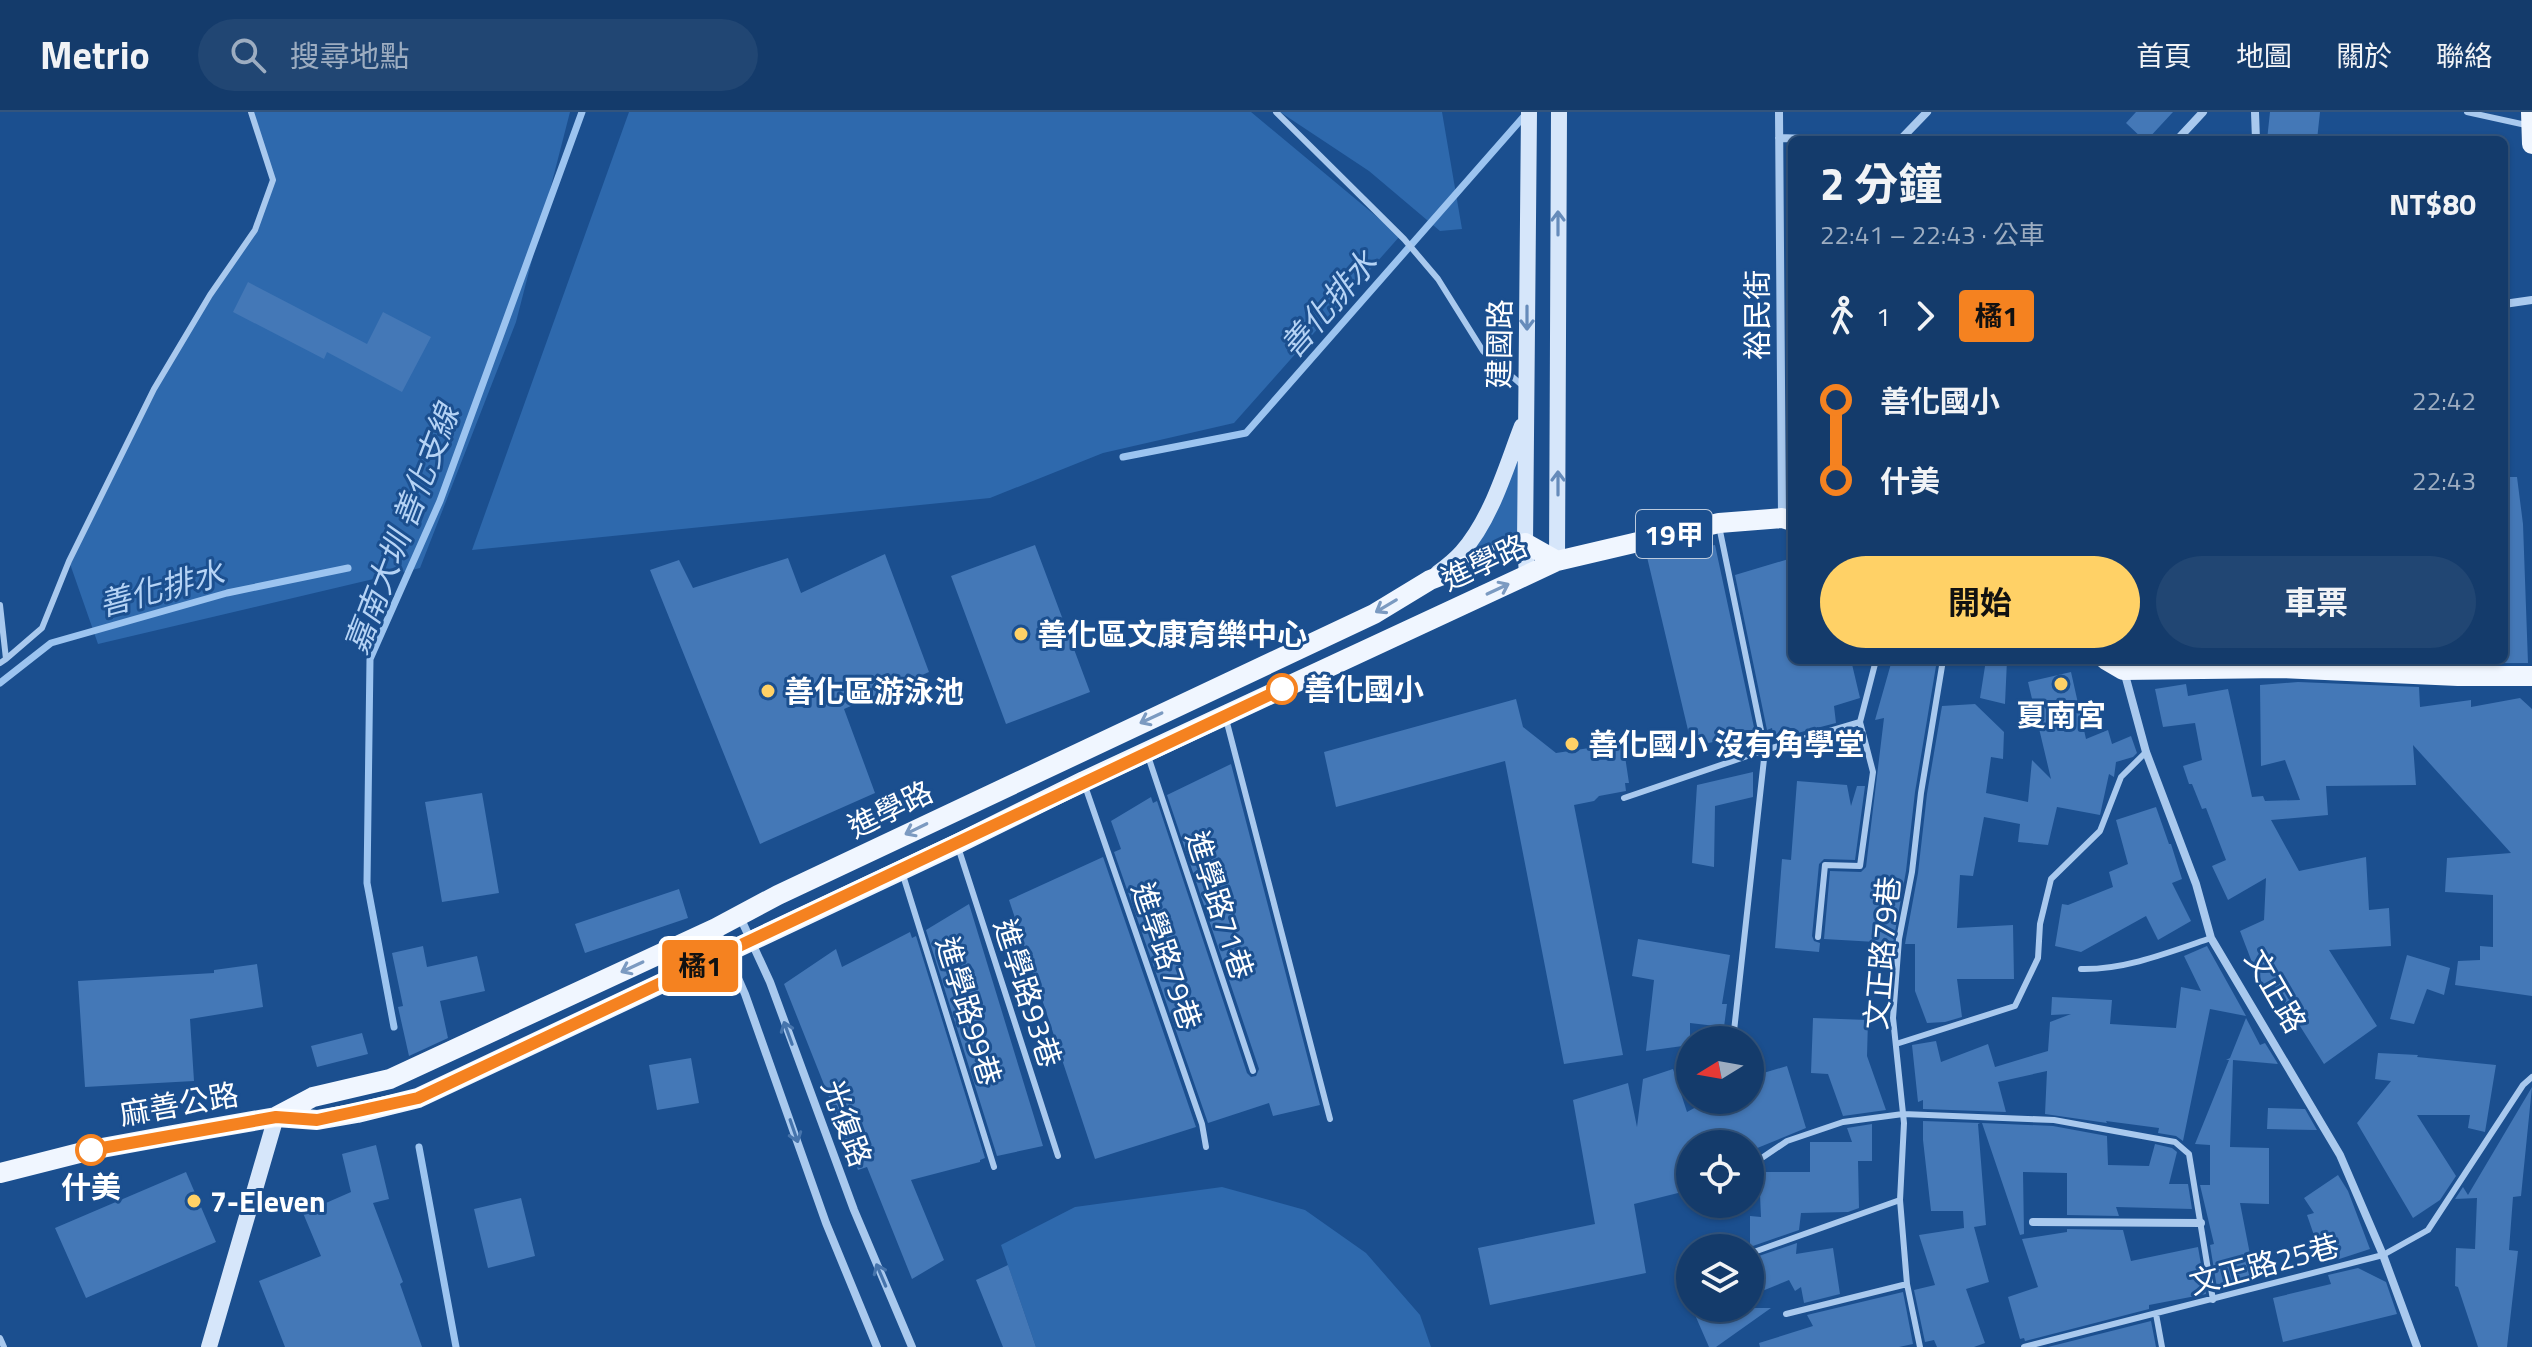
<!DOCTYPE html>
<html lang="zh-TW">
<meta charset="utf-8">
<style>
body{margin:0;font-family:"Titillium Web","Noto Sans TC",sans-serif;background:#214673;color:#f1f3f6;height:100vh;display:flex;flex-direction:column;font-size:30px;white-space:nowrap}
*{box-sizing:border-box;margin:0}
p{font-size:26px;color:#9dadc1}
.icon{flex:none;width:44px;height:44px;fill:none;stroke:currentColor;stroke-width:2;stroke-linecap:round;stroke-linejoin:round}
.map{position:relative;flex:1;overflow:hidden}
.panel{position:absolute;left:1788px;top:24px;width:720px;height:528px;display:flex;flex-direction:column;background:#143b6b;border-radius:12px;box-shadow:0 2px 6px #0004,0 0 0 2px #33557e}
.panel>*{flex:none}
.badge{padding:0 16px;border-radius:6px;font-size:28px;line-height:52px}
.needle{width:52px;rotate:259deg}
.fabs{position:absolute;left:1676px;top:914px;display:grid;gap:16px}
.fabs a{display:grid;place-items:center;width:88px;height:88px;border-radius:50%;background:#143b6b;box-shadow:0 2px 6px #0004,0 0 0 2px #33557e;font-size:40px}
.map>.badge{position:absolute;translate:-50% -50%;box-shadow:0 0 0 4px #fff}
.legs{display:flex;align-items:center;gap:12px;height:88px;padding:0 32px;font-size:26px}
.legs p{margin-inline-start:auto}
.head{display:flex;align-items:center;justify-content:space-between;height:136px;padding:0 32px}
h1{font-size:44px;font-weight:700;line-height:60px}
.cta{display:flex;gap:16px;margin-top:auto;padding:16px 32px}
.cta a{flex:1;height:92px;border-radius:48px;background:#ffd166;color:#111;font-size:32px;font-weight:700;line-height:92px;text-align:center}
.cta a+a{background:#214673;color:#f1f3f6}
ul{padding:0 32px;list-style:none}
li{display:flex;align-items:center;gap:28px;height:80px;font-size:30px}
li i{display:grid;place-items:center;width:12px;height:100%;margin:0 10px;background:currentColor}
li i::after{content:'';width:20px;height:20px;margin:-10px;border:6px solid;border-radius:50%;background:#143b6b}
li p{margin-inline-start:auto}
li:first-child i{background:linear-gradient(#0000 50%,currentColor 0)}
li:last-child i{background:linear-gradient(currentColor 50%,#0000 0)}
header{display:flex;align-items:center;gap:48px;box-sizing:border-box;height:112px;padding:0 40px;background:#143b6b;border-bottom:2px solid #33557e}
header strong{font-size:38px}
nav{display:flex;gap:44px;margin-inline-start:auto;font-size:28px}
.search{width:560px;height:72px;background:#214673;display:flex;align-items:center;gap:20px;box-sizing:border-box;padding:0 28px;border-radius:44px;color:#9dadc1;font-size:30px}
.map>svg:first-child{display:block}
.green{fill:#2e69ad}
.lines{fill:none;stroke-linecap:round;stroke-linejoin:round}
.stream{stroke:#9cc4f0;stroke-width:7}
.building{fill:#4478b7}
.lane{stroke:#a9c9ee;stroke-width:6}
.street{stroke:#a9c9ee;stroke-width:8}
.secondary{stroke:#d6e6fa;stroke-width:16}
.primary{stroke:#f0f6ff;stroke-width:20}
.oneway{stroke:#668bba}
.oneway2{stroke:#7b9ac1}
.oneway3{stroke:#4674ac}
.line-1-casing{stroke:#fff;stroke-width:18}
.line-1{stroke:#f58220;stroke-width:12}
.poi-dot{fill:#ffd166;stroke:#1b4f8f;stroke-width:3}
.stop-1-dot{fill:#fff;stroke:#f58220;stroke-width:4}
.labels{text-anchor:middle;dominant-baseline:central;stroke-width:6;stroke-linejoin:round;paint-order:stroke}
.shield{fill:#1b4f8f;stroke:#bbcadd;stroke-width:2}
.shield-label{font-size:28px;font-weight:bold;fill:#fff}
.street-label{font-size:30px;fill:#fff;stroke:#1b4f8f}
.poi-label{font-size:30px;font-weight:bold;fill:#fff;stroke:#1b4f8f;text-anchor:start}
.stop-label{font-size:30px;font-weight:bold;fill:#fff;stroke:#1b4f8f;text-anchor:start}
.water-label{font-size:32px;font-style:italic;fill:#b5d3f5;stroke:#1b4f8f}
</style>
<header>
<strong>Metrio</strong>
<div class="search"><svg class="icon" aria-label="search" viewBox="0 0 24 24"><circle cx="10" cy="10" r="6"/><path d="M15 15l6 6"/></svg>搜尋地點</div>
<nav><a>首頁</a><a>地圖</a><a>關於</a><a>聯絡</a></nav>
</header>
<div class="map">
<svg width="2532" height="1235" viewBox="0 0 2532 1235">
<rect width="100%" height="100%" fill="#1b4f8f"/>
<path class="green" d="M 251,0 L 570,0 L 516,210 L 420,456 L 98,532 L 69,449 L 154,277 L 210,183 L 255,118 L 273,68 Z
M 629,0 L 1251,0 L 1400,124 L 1234,311 L 1103,341 L 990,386 L 472,438 Z
M 1280,0 L 1442,0 L 1462,117 L 1440,119 L 1369,59 Z
M 1526,305 L 1525,431 L 1430,468 L 1461,442 Z
M 1222,1075 L 1305,1098 L 1366,1141 L 1420,1203 L 1431,1235 L 1036,1235 L 1001,1133 L 1075,1095 Z"/>
<g class="lines">
<path class="stream" d="M 1123,345 L 1246,321 L 1526,2
M 0,571 L 51,531 L 227,481 L 348,456
M 394,915 L 367,771 L 370,547 L 440,389 L 582,0
M 419,1035 L 456,1235"/>
</g>
<path class="building" d="M 2136,0 L 2173,0 L 2147,28 L 2144,28 L 2126,11 Z
M 2270,0 L 2320,0 L 2317,28 L 2267,28 Z
M 248,170 L 367,232 L 383,200 L 431,225 L 402,280 L 327,240 L 324,247 L 233,200 Z
M 2504,365 L 2517,365 L 2523,412 L 2528,551 L 2504,551 Z
M 1035,433 L 1090,580 L 1006,612 L 951,464 Z
M 1715,433 L 1755,620 L 1692,635 L 1647,445 Z
M 885,442 L 929,560 L 844,597 L 875,681 L 760,732 L 650,458 L 679,448 L 693,476 L 788,446 L 801,481 Z
M 1792,446 L 1792,548 L 1851,548 L 1860,586 L 1834,594 L 1836,611 L 1774,627 L 1772,616 L 1767,618 L 1735,463 Z
M 1892,548 L 1911,548 L 1936,554 L 1915,680 L 1906,759 L 1893,831 L 1824,827 L 1830,759 L 1861,760 L 1866,755 L 1884,606 L 1875,608 Z
M 1986,548 L 2007,548 L 2005,592 L 1980,586 Z
M 2071,560 L 2086,627 L 2108,618 L 2112,632 L 2131,624 L 2137,641 L 2133,645 L 2116,650 L 2114,665 L 2109,662 L 2100,703 L 2057,695 L 2048,733 L 2018,730 L 2020,712 L 1984,705 L 1973,764 L 1960,763 L 1957,816 L 2013,813 L 2014,867 L 1957,867 L 1962,905 L 1945,910 L 1927,911 L 1915,879 L 1915,832 L 1905,832 L 1918,761 L 1927,682 L 1942,594 L 1975,592 L 2004,620 L 2003,647 L 1991,645 L 1986,681 L 2028,690 L 2032,648 L 2051,667 L 2028,570 Z
M 2298,570 L 2419,575 L 2420,595 L 2471,588 L 2471,595 L 2520,586 L 2532,597 L 2532,884 L 2455,873 L 2458,849 L 2480,848 L 2480,834 L 2493,835 L 2493,783 L 2445,780 L 2447,746 L 2511,741 L 2413,633 L 2416,673 L 2326,674 L 2328,703 L 2271,708 L 2299,759 L 2366,745 L 2369,798 L 2389,796 L 2391,834 L 2329,838 L 2377,914 L 2324,952 L 2274,873 L 2263,879 L 2240,819 L 2264,808 L 2266,766 L 2228,788 L 2212,754 L 2226,748 L 2206,696 L 2202,697 L 2192,672 L 2189,672 L 2183,654 L 2202,648 L 2195,611 L 2163,615 L 2155,577 L 2186,572 L 2188,584 L 2228,577 L 2252,685 L 2263,684 L 2265,689 L 2300,688 L 2285,648 L 2261,654 L 2260,573 Z
M 1516,587 L 1523,615 L 1556,641 L 1623,631 L 1629,671 L 1625,671 L 1626,679 L 1599,684 L 1594,689 L 1574,693 L 1623,943 L 1564,952 L 1505,649 L 1336,695 L 1324,640 Z
M 1231,652 L 1320,993 L 1273,1004 L 1269,991 L 1208,1011 L 1114,740 L 1121,737 L 1111,709 L 1151,685 L 1153,691 L 1157,689 L 1247,961 L 1251,965 L 1256,964 L 1259,957 L 1167,683 Z
M 1753,660 L 1753,685 L 1715,694 L 1714,755 L 1692,751 L 1697,673 Z
M 1797,669 L 1847,673 L 1851,694 L 1857,674 L 1865,674 L 1855,748 L 1824,747 L 1819,752 L 1812,824 L 1814,829 L 1820,831 L 1819,840 L 1775,836 L 1782,747 L 1791,748 Z
M 482,681 L 499,781 L 442,790 L 425,690 Z
M 2156,695 L 2169,732 L 2171,732 L 2182,767 L 2172,771 L 2191,809 L 2158,828 L 2146,804 L 2081,840 L 2055,834 L 2062,792 L 2068,793 L 2113,775 L 2109,760 L 2128,752 L 2116,708 Z
M 1103,745 L 1196,1015 L 1095,1047 L 1009,788 Z
M 679,777 L 688,806 L 585,841 L 575,812 Z
M 969,792 L 1043,1034 L 997,1044 L 926,818 Z
M 910,820 L 912,826 L 916,824 L 985,1046 L 980,1048 L 980,1050 L 911,1068 L 944,1148 L 912,1167 L 867,1055 L 858,1058 L 784,872 L 836,837 L 842,855 Z
M 1638,827 L 1730,843 L 1722,892 L 1727,892 L 1724,915 L 1690,911 L 1690,933 L 1646,939 L 1654,868 L 1632,864 Z
M 423,834 L 427,855 L 477,844 L 485,879 L 440,889 L 448,926 L 409,944 L 398,895 L 403,894 L 392,841 Z
M 2207,834 L 2246,904 L 2210,897 L 2183,1029 L 2176,1024 L 2158,1021 L 2159,1016 L 2106,1009 L 2107,1011 L 2045,1002 L 2047,959 L 1998,970 L 2006,1000 L 1923,997 L 1923,988 L 1918,990 L 1912,933 L 1936,929 L 1941,950 L 1988,932 L 1995,955 L 2048,939 L 2050,910 L 2071,902 L 2051,903 L 2052,885 L 2112,888 L 2110,912 L 2176,916 L 2181,875 L 2201,879 L 2184,844 Z
M 2407,843 L 2450,856 L 2444,883 L 2427,877 L 2414,912 L 2390,907 Z
M 257,852 L 263,895 L 190,907 L 194,969 L 85,975 L 78,869 L 214,861 L 214,858 Z
M 1813,906 L 1868,908 L 1867,944 L 1886,998 L 1843,1004 L 1828,962 L 1811,961 Z
M 2246,906 L 2260,933 L 2265,931 L 2278,952 L 2233,948 L 2230,1035 L 2269,1036 L 2269,1092 L 2240,1091 L 2255,1168 L 2217,1176 L 2210,1133 L 2214,1132 L 2200,1073 L 2210,1073 L 2210,1033 L 2195,1032 L 2229,948 L 2226,948 L 2230,946 Z
M 362,921 L 368,942 L 317,955 L 311,934 Z
M 2378,941 L 2418,943 L 2417,945 L 2496,953 L 2485,1020 L 2468,1016 L 2470,1003 L 2417,1003 L 2456,1064 L 2440,1088 L 2413,1106 L 2357,1011 L 2391,969 L 2375,967 Z
M 691,946 L 699,991 L 657,998 L 649,953 Z
M 1787,954 L 1806,1016 L 1750,1039 L 1750,1032 L 1690,1032 L 1690,1078 L 1634,1092 L 1646,1161 L 1490,1193 L 1478,1136 L 1595,1112 L 1573,988 L 1628,971 L 1637,1015 L 1643,967 L 1673,957 L 1687,1000 L 1709,988 L 1750,988 L 1750,965 Z
M 2532,975 L 2521,1084 L 2513,1085 L 2509,1138 L 2518,1139 L 2507,1235 L 2478,1235 L 2458,1175 L 2455,1174 L 2456,1136 L 2475,1137 L 2477,1086 L 2455,1087 L 2463,1075 L 2468,1083 Z
M 2268,996 L 2305,997 L 2317,1018 L 2267,1017 Z
M 1923,1009 L 1980,1011 L 1978,1012 L 1986,1113 L 1974,1115 L 1989,1170 L 1966,1177 L 1985,1231 L 1974,1235 L 1937,1235 L 1934,1228 L 1925,1230 L 1914,1178 L 1935,1173 L 1919,1123 L 1964,1116 L 1963,1099 L 1931,1099 L 1923,1028 Z
M 1982,1011 L 2053,1014 L 2107,1024 L 2108,1053 L 2149,1054 L 2155,1032 L 2172,1036 L 2177,1040 L 2169,1072 L 2188,1072 L 2192,1097 L 2116,1095 L 2119,1104 L 2067,1103 L 2067,1061 L 2023,1060 L 2024,1122 L 2020,1123 Z
M 1872,1012 L 1872,1049 L 1858,1049 L 1859,1096 L 1848,1100 L 1801,1101 L 1799,1118 L 1750,1135 L 1750,1104 L 1761,1105 L 1759,1060 L 1810,1060 L 1810,1030 L 1852,1030 L 1847,1016 Z
M 376,1033 L 389,1087 L 373,1091 L 403,1170 L 400,1172 L 422,1235 L 285,1235 L 259,1169 L 321,1144 L 303,1101 L 351,1080 L 342,1042 Z
M 186,1060 L 216,1130 L 86,1186 L 55,1116 Z
M 2338,1063 L 2348,1079 L 2370,1137 L 2324,1152 L 2307,1103 L 2314,1101 L 2304,1086 Z
M 521,1086 L 535,1144 L 488,1156 L 474,1097 Z
M 2067,1117 L 2123,1118 L 2131,1149 L 2198,1135 L 2206,1182 L 2149,1193 L 2149,1197 L 2025,1229 L 2024,1226 L 2020,1227 L 2008,1185 L 2038,1175 L 2022,1127 L 2067,1120 Z
M 1797,1131 L 1796,1142 L 1833,1136 L 1840,1182 L 1804,1191 L 1801,1175 L 1795,1179 L 1789,1168 L 1750,1184 L 1750,1147 Z
M 1008,1153 L 1036,1235 L 1003,1235 L 976,1168 Z
M 2358,1156 L 2386,1170 L 2397,1202 L 2283,1230 L 2273,1186 L 2331,1172 L 2328,1163 Z
M 1903,1180 L 1913,1232 L 1899,1235 L 1760,1235 L 1759,1231 L 1813,1214 L 1807,1203 Z
M 1692,1196 L 1771,1196 L 1716,1235 L 1709,1235 Z
M 2151,1209 L 2156,1235 L 2048,1235 Z"/>
<g class="lines">
<path class="lane" d="M 1276,0 L 1404,127 L 1438,167 L 1483,239 L 1524,275
M 2467,0 L 2526,13
M 1719,414 L 1765,638 L 1733,928
M 0,493 L 6,547 L 0,551
M 6,547 L 42,516 L 69,449 L 154,277 L 210,183 L 255,118 L 273,68 L 251,0
M 1226,607 L 1330,1007
M 1148,644 L 1253,959
M 1085,674 L 1202,1012 L 1206,1035
M 1624,686 L 1765,638 L 1860,610 L 1876,548
M 958,735 L 1058,1044
M 902,760 L 994,1055
M 1818,825 L 1825,753 L 1860,754 L 1873,660 L 1860,610
M 2081,857 C 2125,858 2170,840 2211,826
M 1896,932 L 2015,894 L 2038,846 L 2040,812 L 2051,767 L 2100,719 L 2121,665 L 2146,640
M 1750,1054 L 1787,1029 L 1843,1010 L 1903,1002 L 2054,1008 L 2175,1030 L 2189,1042 L 2213,1188
M 1751,1141 L 1900,1088
M 1786,1202 L 1907,1172
M 2156,1202 L 2162,1235
M 0,1226 L 4,1235
M 1920,1235 L 1907,1172 L 1900,1088 L 1904,1011 L 1893,906 L 1899,827 L 1912,760 L 1921,681 L 1943,548
M 2024,1235 L 2383,1143 L 2428,1118 L 2523,973 L 2532,965"/>
<path class="street" d="M 1779,0 L 1782,405
M 2255,0 L 2256,28
M 1779,26 L 1840,28
M 1900,28 L 1927,0
M 2177,28 L 2203,0
M 2504,192 L 2532,188
M 2124,559 L 2146,640 L 2196,772 L 2211,826 L 2340,1043 L 2383,1143 L 2417,1235
M 740,805 L 770,870 L 854,1098 L 912,1235
M 716,816 L 745,882 L 826,1111 L 877,1235
M 2033,1110 L 2201,1111"/>
<path class="secondary" d="M 1557,449 L 1559,0
M 1438,461 C 1446,455 1455,448 1462,440 C 1492,406 1506,355 1522,314
M 1527,464 L 1525,431 L 1529,0
M 209,1235 L 276,1005"/>
<path class="primary" d="M 2531,0 L 2532,32
M 2106,548 L 2123,558 L 2282,556 L 2458,564 L 2532,564
M 277,1004 L 313,985 L 390,967 L 716,816 L 778,783 L 1374,502 L 1430,468 L 1525,431 L 1557,449
M 0,1061 L 91,1038 L 173,1023 L 276,1005 L 317,1008 L 357,1001 L 418,986 L 957,732 L 1084,669 L 1557,449 L 1719,411 L 1782,406 L 1792,409"/>
</g>
<defs><path id="oneway-shaft" d="M-6 0H5M1.5-3L5.5 0L1.5 3" fill="none" stroke-width="1.6" stroke-linecap="round" stroke-linejoin="round" transform="scale(2)"/></defs>
<g class="oneway">
<use href="#oneway-shaft" transform="translate(1558 111) rotate(-90)"/>
<use href="#oneway-shaft" transform="translate(1527 206) rotate(90)"/>
<use href="#oneway-shaft" transform="translate(1558 371) rotate(-90)"/>
</g>
<g class="oneway2">
<use href="#oneway-shaft" transform="translate(1498 477) rotate(-25)"/>
<use href="#oneway-shaft" transform="translate(1386 494) rotate(149)"/>
<use href="#oneway-shaft" transform="translate(1151 606) rotate(155)"/>
<use href="#oneway-shaft" transform="translate(916 717) rotate(154)"/>
<use href="#oneway-shaft" transform="translate(632 855) rotate(155)"/>
</g>
<g class="oneway3">
<use href="#oneway-shaft" transform="translate(788 921) rotate(-110)"/>
<use href="#oneway-shaft" transform="translate(794 1019) rotate(71)"/>
<use href="#oneway-shaft" transform="translate(881 1163) rotate(-113)"/>
</g>
<g class="lines">
<g class="line-1-casing">
<path id="line-1" d="M 91,1038 L 276,1005 L 317,1008 L 418,986 L 1282,577"/>
</g>
<use href="#line-1" class="line-1"/>
</g>
<g class="poi-dot">
<circle cx="1021" cy="522" r="8"/>
<circle cx="2061" cy="572" r="8"/>
<circle cx="768" cy="579" r="8"/>
<circle cx="1572" cy="632" r="8"/>
<circle cx="194" cy="1089" r="8"/>
</g>
<g class="stop-1-dot">
<circle cx="1282" cy="577" r="14"/>
<circle cx="91" cy="1038" r="14"/>
</g>
<g class="labels">
<rect class="shield" x="1636" y="398" width="76" height="48" rx="6"/>
<g class="shield-label">
<text x="1674" y="422">19甲</text>
</g>
<g class="street-label">
<text transform="translate(1757 203) rotate(-90)">裕民街</text>
<text transform="translate(1499 232) rotate(-89)">建國路</text>
<text transform="translate(1484 450) rotate(-25)">進學路</text>
<text transform="translate(890 697) rotate(-26)">進學路</text>
<text transform="translate(1220 793) rotate(72)">進學路71巷</text>
<text transform="translate(1882 841) rotate(-85)">文正路79巷</text>
<text transform="translate(1167 844) rotate(71)">進學路79巷</text>
<text transform="translate(2276 879) rotate(60)">文正路</text>
<text transform="translate(1028 881) rotate(72)">進學路93巷</text>
<text transform="translate(969 899) rotate(73)">進學路99巷</text>
<text transform="translate(179 992) rotate(-10)">麻善公路</text>
<text transform="translate(847 1011) rotate(70)">光復路</text>
<text transform="translate(2264 1152) rotate(-15)">文正路25巷</text>
</g>
<g class="poi-label">
<text x="1037" y="522">善化區文康育樂中心</text>
<text x="784" y="579">善化區游泳池</text>
<text x="2061" y="603" text-anchor="middle">夏南宮</text>
<text x="1588" y="632">善化國小 沒有角學堂</text>
<text x="210" y="1089">7-Eleven</text>
</g>
<g class="stop-label">
<text x="1304" y="577">善化國小</text>
<text x="91" y="1075" text-anchor="middle">什美</text>
</g>
<g class="water-label">
<text transform="translate(1328 192) rotate(-49)">善化排水</text>
<text transform="translate(401 417) rotate(-69)">嘉南大圳 善化支線</text>
<text transform="translate(161 476) rotate(-15)">善化排水</text>
</g>
</g>
</svg>
<div class="fabs">
<a><svg class="needle" viewBox="-14 -14 28 28"><path d="M0-13l5 13h-10z" fill="#e53935"/><path d="M0 13l5-13h-10z" fill="#9dadc1"/></svg></a>
<a><svg class="icon" aria-label="locate" viewBox="0 0 24 24"><circle cx="12" cy="12" r="6"/><path d="M12 2v4M12 18v4M2 12h4M18 12h4"/></svg></a>
<a><svg class="icon" aria-label="layers" viewBox="0 0 24 24"><path d="M12 4l9 5-9 5-9-5zM3 14l9 5 9-5"/></svg></a>
</div>
<b class="badge" style="left:700px;top:854px;background:#f58220;color:#111">橘1</b>
<section class="panel">
<div class="head"><div><h1>2 分鐘</h1><p>22:41 – 22:43 · 公車</p></div><b>NT$80</b></div>
<div class="legs"><svg class="icon" aria-label="walk" viewBox="0 0 24 24"><circle cx="13" cy="4" r="2"/><path d="M13 8l-2 6 4 7M11 14l-3 7M7 12l3-4h3l4 4"/></svg>1<svg class="icon" aria-label="forward" viewBox="0 0 24 24"><path d="M9 5l7 7-7 7"/></svg><b class="badge" style="background:#f58220;color:#111">橘1</b></div>
<ul>
<li><i style="color:#f58220"></i><b>善化國小</b><p>22:42</p></li>
<li><i style="color:#f58220"></i><b>什美</b><p>22:43</p></li>
</ul>
<div class="cta"><a>開始</a><a>車票</a></div>
</section>
</div>
